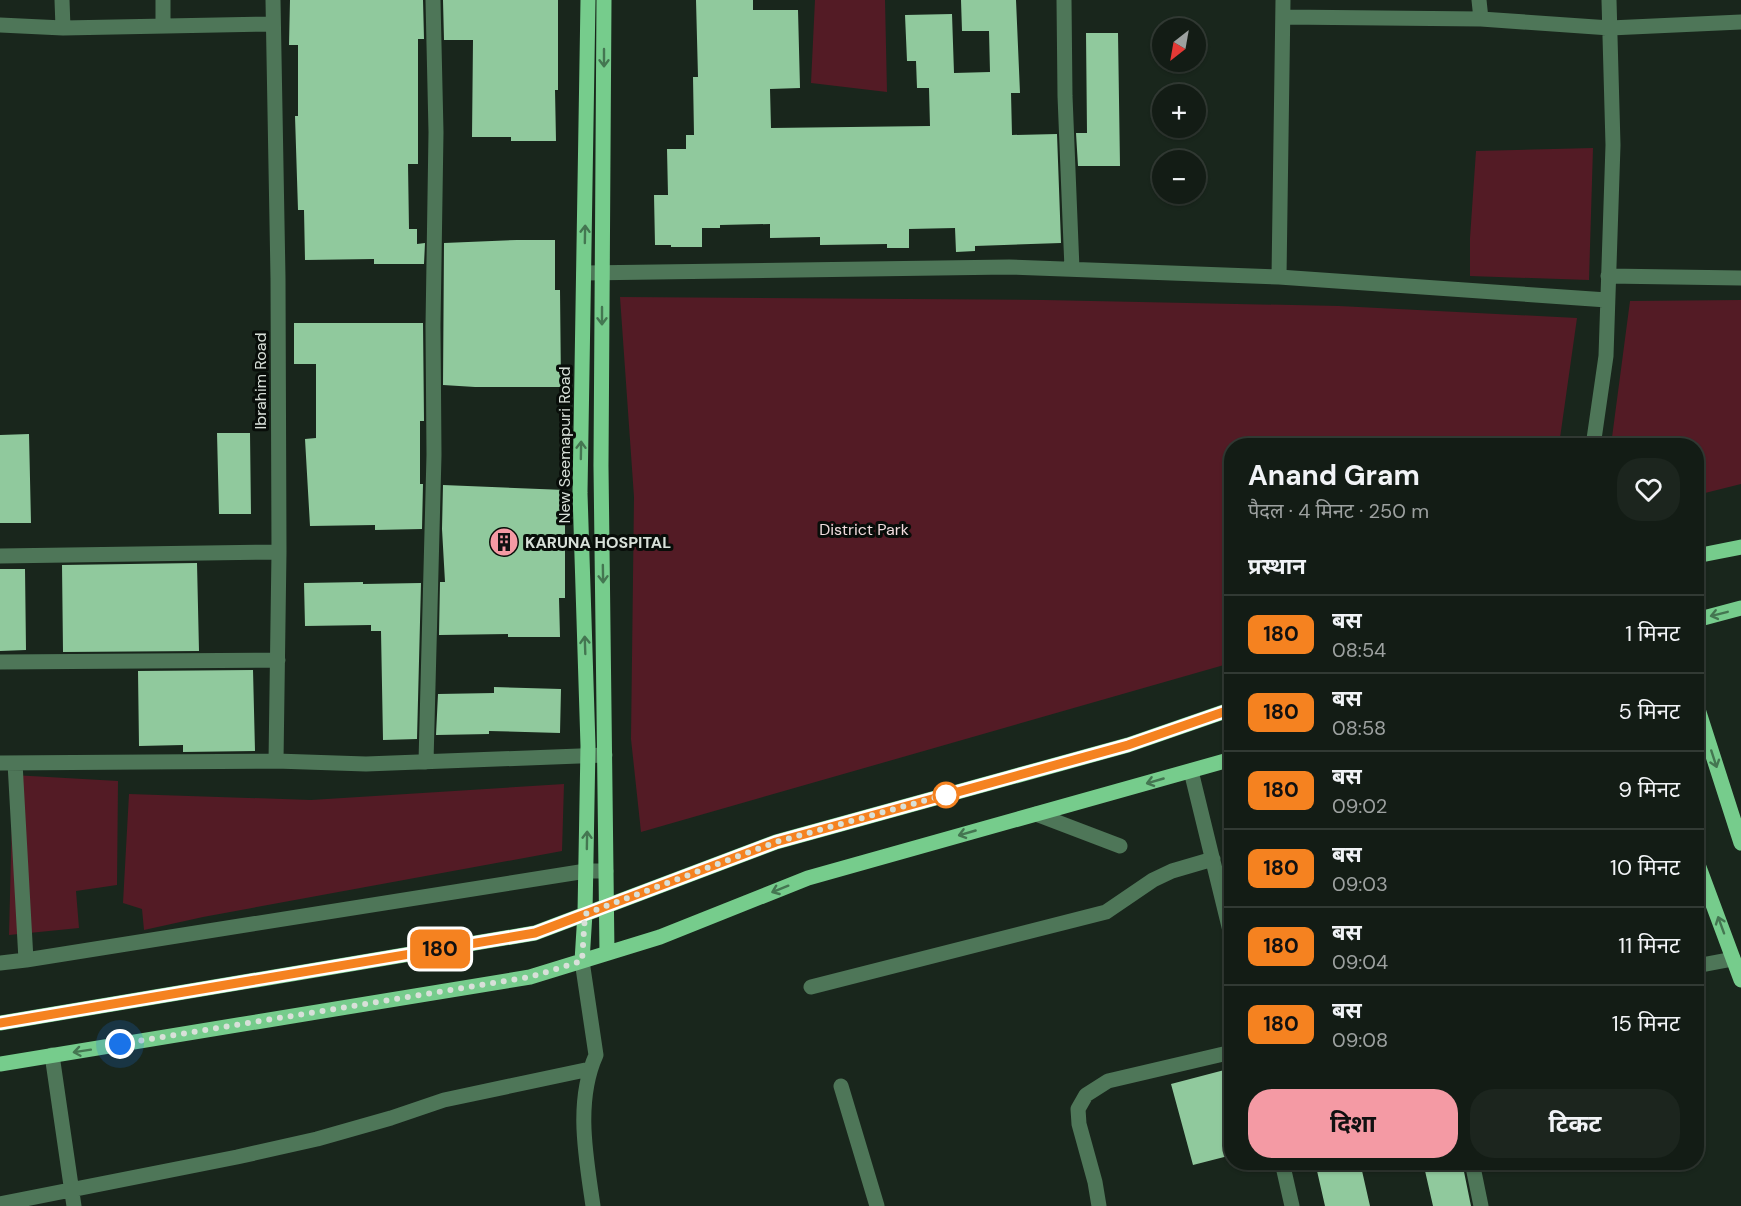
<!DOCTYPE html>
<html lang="hi">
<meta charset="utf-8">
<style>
body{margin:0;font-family:"DM Sans","Noto Sans Devanagari",sans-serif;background:#1c251e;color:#f1f3f6;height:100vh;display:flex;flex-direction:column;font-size:22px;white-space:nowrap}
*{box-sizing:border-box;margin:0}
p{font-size:20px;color:#9da1a0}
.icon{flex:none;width:33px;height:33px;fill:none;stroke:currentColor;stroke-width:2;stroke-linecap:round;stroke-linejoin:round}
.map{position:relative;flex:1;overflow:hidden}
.side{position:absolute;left:1224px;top:438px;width:480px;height:732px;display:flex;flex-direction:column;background:#131c15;border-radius:24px;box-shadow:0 2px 4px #0004,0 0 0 2px #323a34}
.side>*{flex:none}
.badge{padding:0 12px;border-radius:9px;font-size:21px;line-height:39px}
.needle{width:39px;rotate:211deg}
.controls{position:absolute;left:1152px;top:18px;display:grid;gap:12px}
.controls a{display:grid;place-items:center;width:54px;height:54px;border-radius:50%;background:#131c15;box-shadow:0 2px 4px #0004,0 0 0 2px #323a34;font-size:30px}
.you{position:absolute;width:30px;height:30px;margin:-15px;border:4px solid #fff;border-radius:50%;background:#1a73e8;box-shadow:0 0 0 9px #1a73e833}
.map>.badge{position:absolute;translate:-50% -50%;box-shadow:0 0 0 3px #fff}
h2{padding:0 24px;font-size:22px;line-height:54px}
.round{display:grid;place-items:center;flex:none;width:63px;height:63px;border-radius:24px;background:#1c251e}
.summary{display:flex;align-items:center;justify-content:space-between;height:102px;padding:0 24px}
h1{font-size:28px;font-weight:700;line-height:45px}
.primary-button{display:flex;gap:12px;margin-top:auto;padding:12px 24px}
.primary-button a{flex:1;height:69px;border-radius:24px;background:#f49aa4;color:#111;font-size:24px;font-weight:700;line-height:69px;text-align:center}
.primary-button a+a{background:#1c251e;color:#f1f3f6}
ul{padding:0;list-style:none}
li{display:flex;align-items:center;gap:18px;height:78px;padding:0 24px;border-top:2px solid #323a34}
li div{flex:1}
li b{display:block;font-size:22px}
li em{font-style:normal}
li .badge{min-width:66px;font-weight:700;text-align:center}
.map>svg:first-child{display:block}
.green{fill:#531b25}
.building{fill:#90c99d}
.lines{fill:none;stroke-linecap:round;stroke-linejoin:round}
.minor{stroke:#4e7658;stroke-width:15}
.major{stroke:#76cc8c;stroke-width:15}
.oneway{stroke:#447651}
.line-casing{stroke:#fff;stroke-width:14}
.line{stroke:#f58220;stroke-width:9}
.walk{stroke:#d8e0d9;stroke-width:6;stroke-dasharray:0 10.8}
.stop-dot{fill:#fff;stroke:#f58220;stroke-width:3}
.labels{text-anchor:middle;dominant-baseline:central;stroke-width:6;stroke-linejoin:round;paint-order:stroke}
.street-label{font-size:16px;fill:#d8e0d9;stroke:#080d09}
.park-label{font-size:16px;fill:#f1dcde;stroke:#080d09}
.poi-label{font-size:16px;font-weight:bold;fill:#d8e0d9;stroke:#080d09;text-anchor:start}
</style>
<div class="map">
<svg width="1741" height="1206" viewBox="0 0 1741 1206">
<rect width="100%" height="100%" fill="#19261c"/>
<path class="green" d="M 815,0 L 885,0 L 887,92 L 811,83 Z
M 1593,148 L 1589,280 L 1470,276 L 1470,238 L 1476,151 Z
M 620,297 L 1044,300 L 1339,306 L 1577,318 L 1559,445 L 1232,446 L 1231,663 L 641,832 L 631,739 L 634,497 Z
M 1741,300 L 1741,484 L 1697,495 L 1696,446 L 1611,445 L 1630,301 Z
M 13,775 L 118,781 L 117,885 L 76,891 L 79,928 L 9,935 Z
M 564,784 L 562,851 L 203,917 L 144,930 L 142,909 L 123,903 L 129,794 L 311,800 Z"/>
<path class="building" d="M 290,0 L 423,0 L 424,39 L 418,39 L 418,164 L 408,164 L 409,229 L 417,229 L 417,244 L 425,243 L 424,264 L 374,264 L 374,259 L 305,260 L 304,210 L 298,210 L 295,116 L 298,116 L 298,45 L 289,45 Z
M 443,0 L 558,0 L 558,90 L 555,90 L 556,141 L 511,141 L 511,137 L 472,137 L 473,40 L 444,40 Z
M 696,0 L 753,0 L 753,10 L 798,10 L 800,88 L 770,89 L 771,128 L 930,126 L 929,88 L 917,88 L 916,61 L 907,61 L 905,15 L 952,14 L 954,73 L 990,72 L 989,31 L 962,31 L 961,0 L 1016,0 L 1020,93 L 1011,93 L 1012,135 L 1057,134 L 1061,243 L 975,246 L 975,251 L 956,252 L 955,228 L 909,229 L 909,248 L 887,248 L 887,244 L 820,245 L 820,237 L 770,238 L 770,224 L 720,225 L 720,228 L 702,228 L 702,247 L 671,247 L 671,245 L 655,245 L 654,195 L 668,195 L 667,149 L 686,149 L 686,135 L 694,135 L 693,77 L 698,77 Z
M 1086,33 L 1118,33 L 1120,166 L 1078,166 L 1076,133 L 1087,133 Z
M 517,240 L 555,240 L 555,290 L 560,290 L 561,387 L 475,387 L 443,385 L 444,243 Z
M 294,323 L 423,323 L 424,421 L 420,421 L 420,484 L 423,484 L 422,529 L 375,530 L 375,525 L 310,526 L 305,439 L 316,438 L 316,364 L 294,364 Z
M 217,433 L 250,433 L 251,514 L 219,514 Z
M 29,434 L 31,523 L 0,523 L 0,435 Z
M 443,485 L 565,490 L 565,598 L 559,598 L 560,637 L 508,637 L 508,634 L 439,635 L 440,582 L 445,582 L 442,529 Z
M 197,563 L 199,651 L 63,652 L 62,565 Z
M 0,569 L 25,569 L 26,650 L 0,651 Z
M 363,582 L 363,584 L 421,583 L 417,739 L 383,740 L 381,631 L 371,631 L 371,625 L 305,626 L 304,583 Z
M 253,670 L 255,751 L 183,752 L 183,745 L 139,746 L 138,671 Z
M 494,687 L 561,689 L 560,733 L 489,731 L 489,734 L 436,735 L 438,694 L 494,693 Z
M 1232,1068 L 1232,1155 L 1193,1165 L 1171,1084 Z
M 1315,1162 L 1360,1162 L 1370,1206 L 1325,1206 Z
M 1423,1162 L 1462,1162 L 1471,1206 L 1433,1206 Z"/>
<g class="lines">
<path class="minor" d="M 62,0 L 63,28
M 163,0 L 163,25
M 273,0 L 278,278 L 279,552 L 276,761
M 1064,0 L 1065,96 L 1072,269
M 1479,0 L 1481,19
M 1284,17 L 1481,19 L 1610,28 L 1741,22
M 0,25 L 63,28 L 273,24
M 584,273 L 1009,267 L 1279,277 L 1607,300
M 1608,276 L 1741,278
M 1279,277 L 1283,0
M 1593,446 L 1606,356 L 1613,145 L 1609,0
M 0,556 L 279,552
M 0,662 L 278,660
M 426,762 L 434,455 L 433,326 L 436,132 L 433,0
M 0,763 L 276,761 L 366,764 L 605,755
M 1191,771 L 1232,939
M 1036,814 L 1120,846
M 26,960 L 586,871 L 606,871
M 582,961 L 596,1055 C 575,1102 586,1157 593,1206
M 0,963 L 26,960 L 15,763
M 1696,966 L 1733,959
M 811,987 L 1106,912 L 1153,880 L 1172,871 L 1213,859
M 52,1055 L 74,1206
M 841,1086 L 877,1206
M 1282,1162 L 1292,1206
M 1472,1162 L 1481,1206
M 0,1204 L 237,1157 L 317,1139 L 391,1118 L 444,1100 L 590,1069
M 1099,1206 L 1095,1182 L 1079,1124 L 1078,1109 L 1086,1095 L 1108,1081 L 1232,1052"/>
<path class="major" d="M 604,0 L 601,466 L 607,953
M 1696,556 L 1741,547
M 1696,620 L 1741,608
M 1696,703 L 1741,843
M 1696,859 L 1741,980
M 582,961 L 585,913 L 588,746 L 580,493 L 588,0
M 0,1023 L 535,933 L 776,842 L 1128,745 L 1232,709
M 0,1064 L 530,977 L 660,937 L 808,878 L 1232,759"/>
</g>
<defs><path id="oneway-shaft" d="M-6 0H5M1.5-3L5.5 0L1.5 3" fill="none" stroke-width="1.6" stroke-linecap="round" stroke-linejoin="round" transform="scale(1.5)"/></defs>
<g class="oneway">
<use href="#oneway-shaft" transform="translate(604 58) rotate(90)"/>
<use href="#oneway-shaft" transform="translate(585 234) rotate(-89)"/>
<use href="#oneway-shaft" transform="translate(602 316) rotate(90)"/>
<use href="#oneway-shaft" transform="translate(581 450) rotate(-89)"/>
<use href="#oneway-shaft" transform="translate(603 574) rotate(89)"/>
<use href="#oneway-shaft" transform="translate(1719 614) rotate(166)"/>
<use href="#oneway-shaft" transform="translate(585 645) rotate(-92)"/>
<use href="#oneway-shaft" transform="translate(1714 759) rotate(72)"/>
<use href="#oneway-shaft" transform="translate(1155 781) rotate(164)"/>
<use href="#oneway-shaft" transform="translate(967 833) rotate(164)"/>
<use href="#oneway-shaft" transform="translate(587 840) rotate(-89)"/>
<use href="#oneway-shaft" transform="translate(780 889) rotate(158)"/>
<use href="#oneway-shaft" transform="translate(1721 925) rotate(-110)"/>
<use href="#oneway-shaft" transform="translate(82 1051) rotate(171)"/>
</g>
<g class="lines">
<g class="line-casing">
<path id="line" d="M 0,1023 L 535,933 L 776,842 L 1128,745 L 1232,709"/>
</g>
<use href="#line" class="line"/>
<path class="walk" d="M 120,1044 L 530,977 L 582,961 L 585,914 L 776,842 L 952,793 L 946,795"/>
</g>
<defs>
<g id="building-disc" transform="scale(1.5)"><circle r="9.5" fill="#f49aa4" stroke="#080d09"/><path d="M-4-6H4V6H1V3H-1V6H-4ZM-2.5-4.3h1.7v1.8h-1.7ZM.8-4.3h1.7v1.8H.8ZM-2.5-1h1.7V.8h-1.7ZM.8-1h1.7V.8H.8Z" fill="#111"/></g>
</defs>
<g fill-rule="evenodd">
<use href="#building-disc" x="504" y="542"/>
</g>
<circle class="stop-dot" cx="946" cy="795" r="12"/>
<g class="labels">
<g class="street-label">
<text transform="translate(260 381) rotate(-90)">Ibrahim Road</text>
<text transform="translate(564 445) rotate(-90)">New Seemapuri Road</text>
</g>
<g class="park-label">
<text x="864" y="529">District Park</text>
</g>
<g class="poi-label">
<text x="525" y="542">KARUNA HOSPITAL</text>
</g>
</g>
</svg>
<div class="controls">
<a><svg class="needle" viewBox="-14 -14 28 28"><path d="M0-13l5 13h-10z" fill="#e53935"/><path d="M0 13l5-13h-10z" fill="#9da1a0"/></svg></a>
<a>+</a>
<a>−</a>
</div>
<div class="you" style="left:120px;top:1044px"></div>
<b class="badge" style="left:440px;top:949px;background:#f58220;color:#111">180</b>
<section class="side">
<div class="summary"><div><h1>Anand Gram</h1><p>पैदल · 4 मिनट · 250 m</p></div><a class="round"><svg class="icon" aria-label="heart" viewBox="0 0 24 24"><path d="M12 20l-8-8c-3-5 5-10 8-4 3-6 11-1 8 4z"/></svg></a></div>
<h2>प्रस्थान</h2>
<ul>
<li><span class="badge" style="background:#f58220;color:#111">180</span><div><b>बस</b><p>08:54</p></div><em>1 मिनट</em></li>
<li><span class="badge" style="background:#f58220;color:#111">180</span><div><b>बस</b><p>08:58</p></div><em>5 मिनट</em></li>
<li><span class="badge" style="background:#f58220;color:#111">180</span><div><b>बस</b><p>09:02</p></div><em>9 मिनट</em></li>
<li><span class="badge" style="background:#f58220;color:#111">180</span><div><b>बस</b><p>09:03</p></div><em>10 मिनट</em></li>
<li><span class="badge" style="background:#f58220;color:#111">180</span><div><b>बस</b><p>09:04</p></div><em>11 मिनट</em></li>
<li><span class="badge" style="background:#f58220;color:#111">180</span><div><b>बस</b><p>09:08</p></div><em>15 मिनट</em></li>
</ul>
<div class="primary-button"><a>दिशा</a><a>टिकट</a></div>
</section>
</div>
